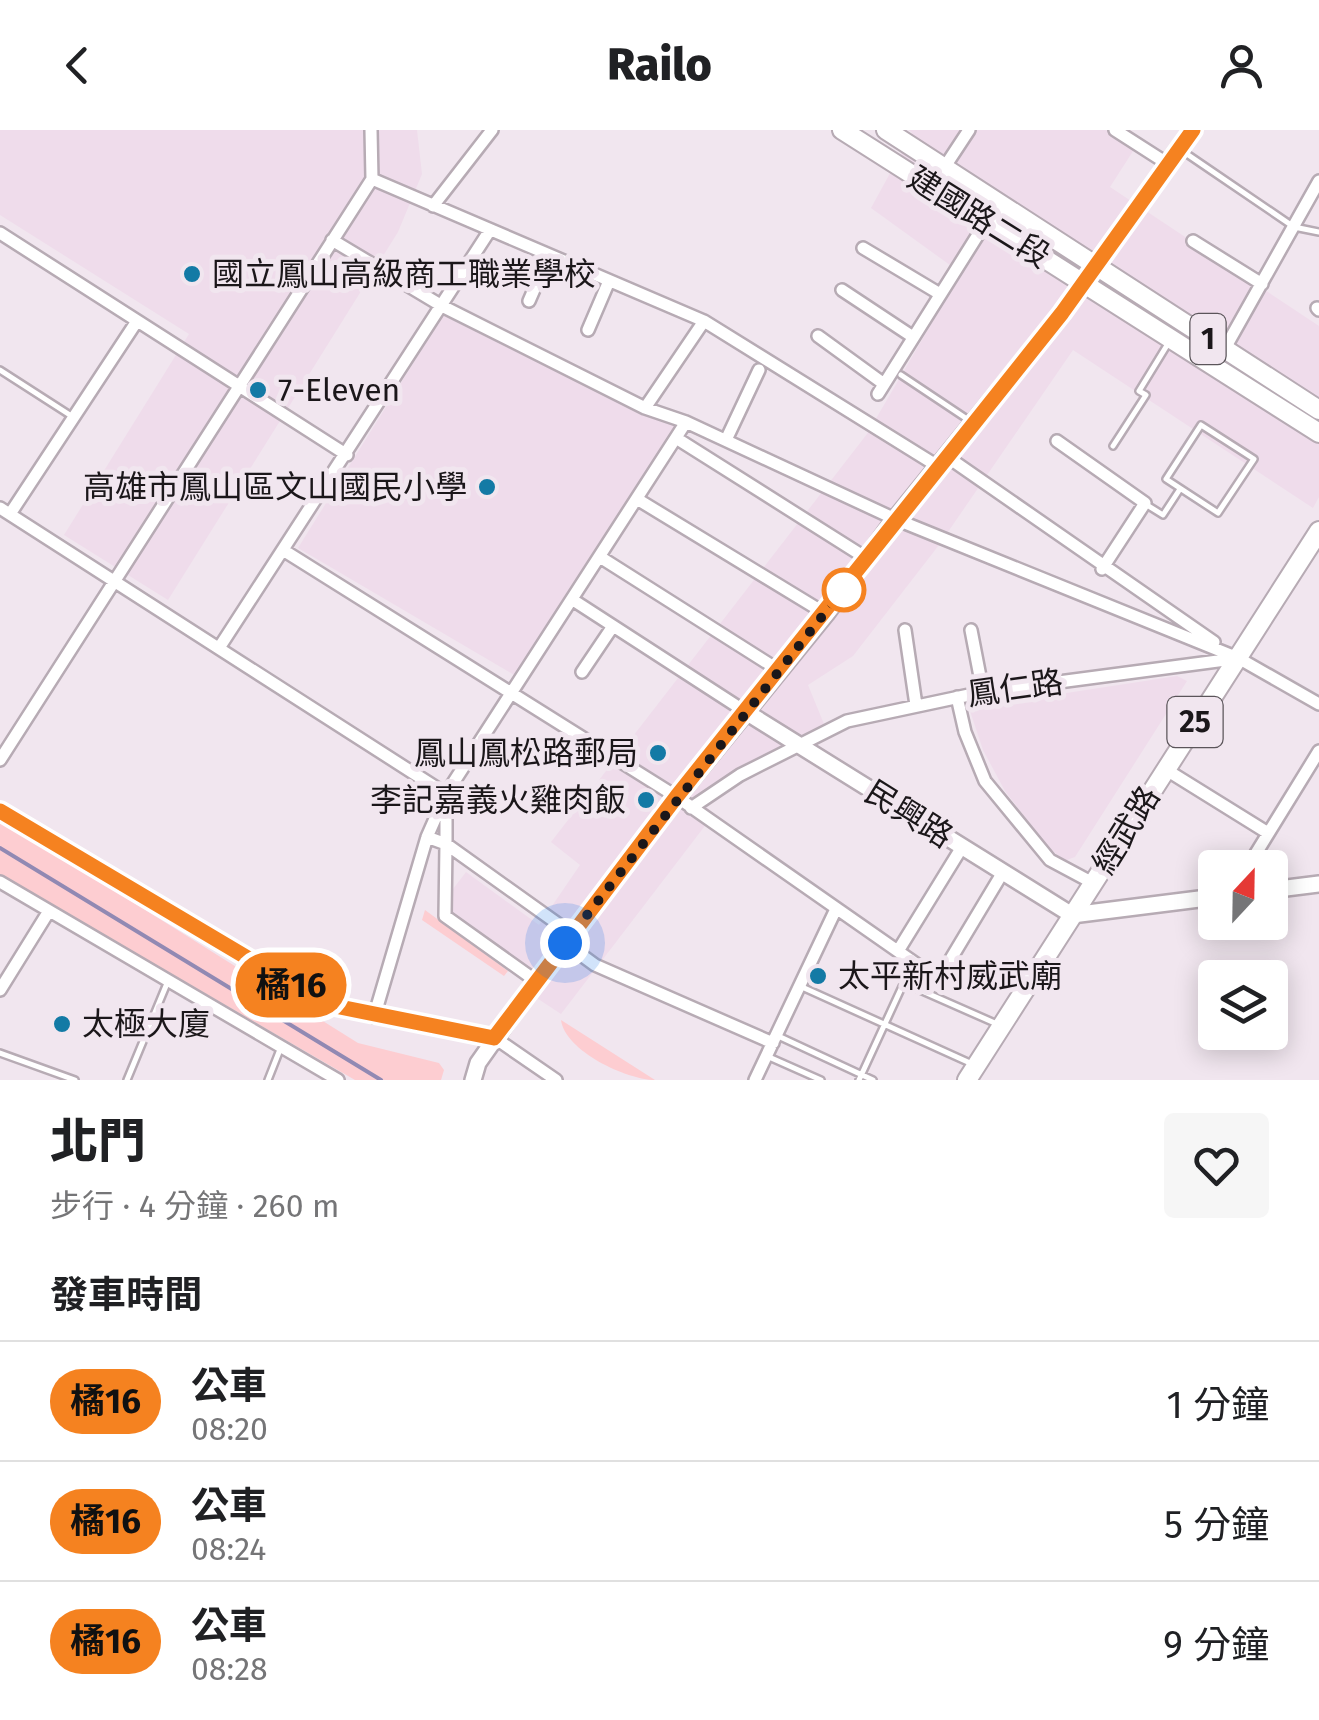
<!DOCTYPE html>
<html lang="zh-TW">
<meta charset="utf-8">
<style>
body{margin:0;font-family:"Fira Sans","Noto Sans TC",sans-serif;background:#f6f6f6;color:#202124;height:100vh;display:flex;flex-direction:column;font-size:38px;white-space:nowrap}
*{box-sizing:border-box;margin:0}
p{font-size:32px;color:#757577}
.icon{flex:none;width:55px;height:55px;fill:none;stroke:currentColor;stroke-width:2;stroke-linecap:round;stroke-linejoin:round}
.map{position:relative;height:950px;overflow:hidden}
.side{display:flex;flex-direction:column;background:#fff;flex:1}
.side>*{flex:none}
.badge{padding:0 20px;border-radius:32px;font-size:35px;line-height:65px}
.needle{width:65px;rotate:22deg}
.buttons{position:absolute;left:1198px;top:720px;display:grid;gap:20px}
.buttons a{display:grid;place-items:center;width:90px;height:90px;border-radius:10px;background:#fff;box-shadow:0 5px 25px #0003;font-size:50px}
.you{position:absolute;width:50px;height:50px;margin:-25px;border:8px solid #fff;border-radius:50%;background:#1a73e8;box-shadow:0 0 0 15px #1a73e833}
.map>.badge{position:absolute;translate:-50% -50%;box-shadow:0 0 0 5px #fff}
h2{padding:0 50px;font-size:38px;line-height:90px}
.round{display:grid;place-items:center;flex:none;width:105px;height:105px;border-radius:10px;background:#f6f6f6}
.overview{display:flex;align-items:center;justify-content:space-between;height:170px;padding:0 50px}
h1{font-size:48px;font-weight:800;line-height:75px}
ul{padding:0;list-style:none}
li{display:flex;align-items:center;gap:30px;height:120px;padding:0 50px;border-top:2px solid #e0e0e0}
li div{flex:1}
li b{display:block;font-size:38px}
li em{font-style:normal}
li .badge{min-width:110px;font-weight:700;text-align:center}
header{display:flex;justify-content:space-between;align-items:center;height:130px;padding:0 50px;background:#fff;font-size:45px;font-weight:800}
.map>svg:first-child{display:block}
.built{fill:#efdceb}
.green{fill:#fdcdd1}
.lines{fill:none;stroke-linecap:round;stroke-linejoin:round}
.stream{stroke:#9189b3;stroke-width:4}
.lane-casing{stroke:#b7abb4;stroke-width:10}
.street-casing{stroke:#b7abb4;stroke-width:16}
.secondary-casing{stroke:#b7abb4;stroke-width:20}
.primary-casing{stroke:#b7abb4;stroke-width:22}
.lane{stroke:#fff;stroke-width:5}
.street{stroke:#fff;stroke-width:11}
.secondary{stroke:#fff;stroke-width:15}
.primary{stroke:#fff;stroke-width:18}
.line-casing{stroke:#fff;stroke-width:22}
.line{stroke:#f58220;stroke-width:15}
.walk{stroke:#1b171a;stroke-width:10;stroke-dasharray:0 18}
.poi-dot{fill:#137aa5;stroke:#f1e6ef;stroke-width:4}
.stop-dot{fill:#fff;stroke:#f58220;stroke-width:5}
.labels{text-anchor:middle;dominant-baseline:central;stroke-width:10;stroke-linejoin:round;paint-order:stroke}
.shield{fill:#f1e6ef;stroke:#5b555a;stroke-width:2.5}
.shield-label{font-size:30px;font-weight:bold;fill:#1b171a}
.street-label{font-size:32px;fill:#1b171a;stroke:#f1e6ef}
.poi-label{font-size:32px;fill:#1b171a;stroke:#f1e6ef;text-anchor:start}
</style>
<header><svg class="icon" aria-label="back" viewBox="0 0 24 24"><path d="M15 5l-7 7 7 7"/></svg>Railo<svg class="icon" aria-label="person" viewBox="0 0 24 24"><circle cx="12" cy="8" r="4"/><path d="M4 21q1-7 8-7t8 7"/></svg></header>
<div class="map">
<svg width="1319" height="950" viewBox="0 0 1319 950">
<rect width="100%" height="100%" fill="#f1e6ef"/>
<path class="built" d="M 0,0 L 417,0 L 422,44 L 398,102 L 168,470 L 64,405 L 189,204 L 0,85 Z
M 909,0 L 1106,0 L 1135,18 L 1110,57 L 1319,196 L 1319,367 L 1313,378 L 1073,220 L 939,415 L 853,526 L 808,555 L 824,594 L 696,667 L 714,684 L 561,884 L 523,859 L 534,842 L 452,785 L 453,759 L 466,742 L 539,795 L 580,735 L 551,712 L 867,304 L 961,143 L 871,78 L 912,3 Z
M 447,179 L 676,297 L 516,546 L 298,418 Z
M 1177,546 L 1187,551 L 1075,727 L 1064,731 L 1046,715 L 1005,661 L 983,620 L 969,578 Z"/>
<path class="green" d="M 0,689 L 358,913 L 439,933 L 444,940 L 441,950 L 355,950 L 0,745 Z
M 425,780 L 508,841 L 504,846 L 422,790 Z
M 561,890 L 655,950 C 627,950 565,921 561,890 Z"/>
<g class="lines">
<path class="stream" d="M 0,718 L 381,950"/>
<g class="lane-casing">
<path id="lane" d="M 1181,20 L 1294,97 L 1319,102
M 0,240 L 73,287
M 901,245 L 970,291
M 1201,295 L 1254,329 L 1218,383 L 1166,349 Z
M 1113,316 L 1146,265 L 1139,261 L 1169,212
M 1147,375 L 1163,385 L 1180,359
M 904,853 L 997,894
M 802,857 L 970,933
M 776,905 L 873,950
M 0,923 L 75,950
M 769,927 L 821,950
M 127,950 L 168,851
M 268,950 L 281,917
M 859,950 L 912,835"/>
</g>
<g class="street-casing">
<path id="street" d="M 1115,0 L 1168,34
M 944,38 L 969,0
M 372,49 L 704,191
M 433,76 L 492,0
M 0,103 L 347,325
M 332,110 L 442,176 L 645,278 L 686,292 L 895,389 L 1238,528
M 1193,111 L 1262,154
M 863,118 L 940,164
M 842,160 L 913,207
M 529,171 L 549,125
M 1317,178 L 1319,180
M 588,200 L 609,151
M 818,206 L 884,254
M 1224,220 L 1319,51
M 878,264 L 986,92
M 645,278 L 704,191 L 939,337
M 676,308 L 866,428
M 726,310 L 759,240
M 1057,311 L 1145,373 L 1102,439
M 946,326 L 1214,512
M 637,369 L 826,484
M 0,378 L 446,664
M 10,384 L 137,191
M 283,420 L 677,667 L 932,845 L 940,847 L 1003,742
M 600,427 L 780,541
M 573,470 L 746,582
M 905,500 L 916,575
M 971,500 L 983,562
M 219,518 L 490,100
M 1233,525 L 1319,574
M 582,542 L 613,496
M 957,567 L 965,602 L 985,651 L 1050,730 L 1093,753
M 0,630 L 372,49 L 371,0
M 1165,639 L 1268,703
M 446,668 L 446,714 L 572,804
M 691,678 L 740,645 L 847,591 L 983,562 L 1233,529
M 0,681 L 325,874 L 495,908 L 556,950
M 427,707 L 446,714 L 445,786 L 536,851
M 1247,738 L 1319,621
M 0,752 L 338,950
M 565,813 L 595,835 L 773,913
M 898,821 L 962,717
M 0,860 L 49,781
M 374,887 L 427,707 L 446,664 L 686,292
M 755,950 L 836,779"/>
</g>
<g class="secondary-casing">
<path id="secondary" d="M 746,582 L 1072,785 L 1215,767
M 1270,760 L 1319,754
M 473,950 L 478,933 L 536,851 L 677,667 L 826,484 L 895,389 L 1062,183 L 1193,0"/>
</g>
<g class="primary-casing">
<path id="primary" d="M 842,0 L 1319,303
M 886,0 L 1319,280
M 967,950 L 1319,401"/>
</g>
<use href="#lane" class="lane"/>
<use href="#street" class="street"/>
<use href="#secondary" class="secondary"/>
<use href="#primary" class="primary"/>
</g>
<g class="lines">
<g class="line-casing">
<path id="line" d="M 0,681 L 325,874 L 494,908 L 677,666 L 1062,183 L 1193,0"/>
</g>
<use href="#line" class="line"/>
<path class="walk" d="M 565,813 L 846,456 L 844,460"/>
</g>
<g class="poi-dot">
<circle cx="192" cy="144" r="10"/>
<circle cx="258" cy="260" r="10"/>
<circle cx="487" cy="357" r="10"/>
<circle cx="658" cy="623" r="10"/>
<circle cx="646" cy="670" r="10"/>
<circle cx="818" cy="846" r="10"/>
<circle cx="62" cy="894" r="10"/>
</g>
<circle class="stop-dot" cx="844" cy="460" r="20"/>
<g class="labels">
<g class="shield">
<rect x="1190.5" y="184" width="35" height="50" rx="8"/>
<rect x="1167.5" y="567" width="55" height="50" rx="8"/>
</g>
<g class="shield-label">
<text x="1208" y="209">1</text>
<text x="1195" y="592">25</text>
</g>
<g class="street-label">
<text transform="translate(979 87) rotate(32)">建國路二段</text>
<text transform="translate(1015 558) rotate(-8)">鳳仁路</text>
<text transform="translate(909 684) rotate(32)">民興路</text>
<text transform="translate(1126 700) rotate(-58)">經武路</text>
</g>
<g class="poi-label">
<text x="212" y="144">國立鳳山高級商工職業學校</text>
<text x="278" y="260">7-Eleven</text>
<text x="467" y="357" text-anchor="end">高雄市鳳山區文山國民小學</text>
<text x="638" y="623" text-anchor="end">鳳山鳳松路郵局</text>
<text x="626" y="670" text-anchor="end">李記嘉義火雞肉飯</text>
<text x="838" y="846">太平新村威武廟</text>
<text x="82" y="894">太極大廈</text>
</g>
</g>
</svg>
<div class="buttons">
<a><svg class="needle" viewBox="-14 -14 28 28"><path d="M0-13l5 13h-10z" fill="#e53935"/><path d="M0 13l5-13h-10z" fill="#757577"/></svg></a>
<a><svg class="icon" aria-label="layers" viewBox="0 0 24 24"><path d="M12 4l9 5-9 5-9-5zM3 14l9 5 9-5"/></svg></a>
</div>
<div class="you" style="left:565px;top:813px"></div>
<b class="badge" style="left:291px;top:855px;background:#f58220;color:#111">橘16</b>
</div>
<section class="side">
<div class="overview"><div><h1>北門</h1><p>步行 · 4 分鐘 · 260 m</p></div><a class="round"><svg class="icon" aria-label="heart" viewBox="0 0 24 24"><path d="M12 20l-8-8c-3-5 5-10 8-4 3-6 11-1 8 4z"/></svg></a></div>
<h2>發車時間</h2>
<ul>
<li><span class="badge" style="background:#f58220;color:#111">橘16</span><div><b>公車</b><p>08:20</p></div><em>1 分鐘</em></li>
<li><span class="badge" style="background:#f58220;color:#111">橘16</span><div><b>公車</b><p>08:24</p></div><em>5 分鐘</em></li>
<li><span class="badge" style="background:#f58220;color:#111">橘16</span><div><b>公車</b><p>08:28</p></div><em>9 分鐘</em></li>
</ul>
</section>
